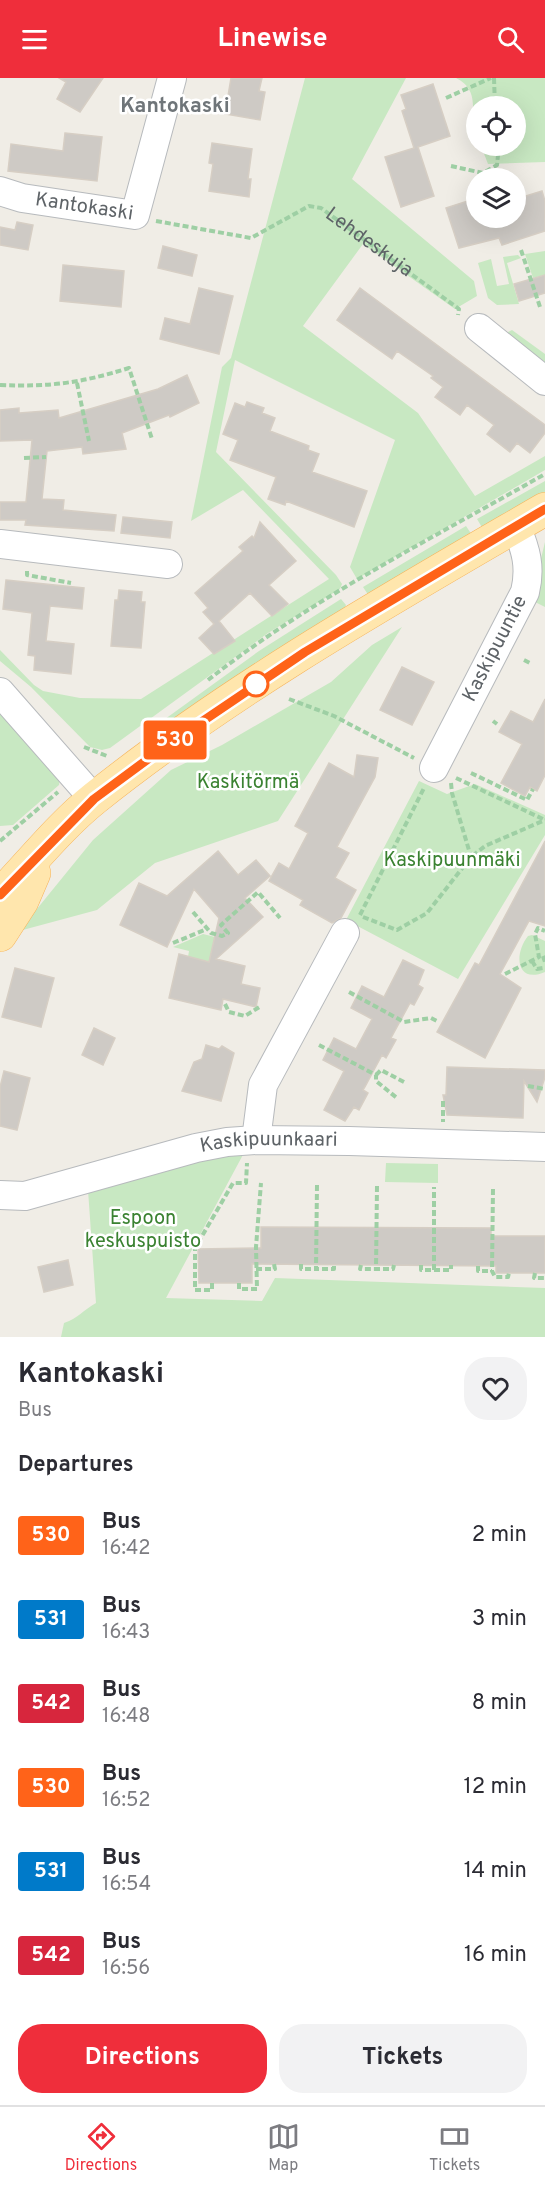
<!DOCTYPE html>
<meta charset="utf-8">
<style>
body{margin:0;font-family:Overpass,sans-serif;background:#f2f2f3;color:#2b2b33;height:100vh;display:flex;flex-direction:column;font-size:22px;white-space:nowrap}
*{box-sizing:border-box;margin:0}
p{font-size:20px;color:#7c7c81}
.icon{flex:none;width:33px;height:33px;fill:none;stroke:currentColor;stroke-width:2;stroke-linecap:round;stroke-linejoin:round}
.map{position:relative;height:1259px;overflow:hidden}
.sheet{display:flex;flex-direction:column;background:#fff;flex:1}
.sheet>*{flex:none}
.badge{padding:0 12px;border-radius:4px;font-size:21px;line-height:39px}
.fabs{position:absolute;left:466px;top:18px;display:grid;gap:12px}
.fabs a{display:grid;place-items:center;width:60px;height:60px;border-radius:50%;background:#fff;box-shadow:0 6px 24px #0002;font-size:30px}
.map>.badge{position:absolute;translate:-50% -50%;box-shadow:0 0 0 3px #fff}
h2{padding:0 18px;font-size:22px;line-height:54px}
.round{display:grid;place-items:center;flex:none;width:63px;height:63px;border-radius:24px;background:#f2f2f3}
.headline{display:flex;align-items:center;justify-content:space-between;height:102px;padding:0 18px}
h1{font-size:28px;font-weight:700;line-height:45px}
.action{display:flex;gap:12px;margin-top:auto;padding:12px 18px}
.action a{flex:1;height:69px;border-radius:24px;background:#ef2e3b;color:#fff;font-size:24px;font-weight:700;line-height:69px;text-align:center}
.action a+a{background:#f2f2f3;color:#2b2b33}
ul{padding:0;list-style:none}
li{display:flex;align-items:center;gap:18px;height:84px;padding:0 18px}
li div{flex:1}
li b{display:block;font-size:22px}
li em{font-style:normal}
li .badge{min-width:66px;font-weight:700;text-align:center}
header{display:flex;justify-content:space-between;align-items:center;height:78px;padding:0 18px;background:#ef2e3b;color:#fff;font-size:27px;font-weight:700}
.tab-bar{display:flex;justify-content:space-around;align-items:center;height:84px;border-top:2px solid #e1e1e2;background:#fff;font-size:16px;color:#7c7c81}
.tab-bar a{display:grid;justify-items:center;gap:3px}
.tab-bar .selected{color:#ef2e3b}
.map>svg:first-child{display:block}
.green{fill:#c8e8c2}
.building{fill:#cecac5;stroke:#d6cec4;stroke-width:1.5}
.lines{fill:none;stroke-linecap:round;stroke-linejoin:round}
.minor-casing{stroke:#b7babd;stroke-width:30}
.major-casing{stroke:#f6b35a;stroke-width:34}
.path{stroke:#9ecfa4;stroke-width:4;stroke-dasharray:6 3;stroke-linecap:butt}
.minor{stroke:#fff;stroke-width:28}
.major{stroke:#ffe6ad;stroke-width:33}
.line-casing{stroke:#fff;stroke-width:14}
.line{stroke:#ff6319;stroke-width:9}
.stop-dot{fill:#fff;stroke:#ff6319;stroke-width:3}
.labels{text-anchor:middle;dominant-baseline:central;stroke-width:5;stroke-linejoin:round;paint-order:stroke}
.street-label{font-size:20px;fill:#5e6367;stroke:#fff}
.park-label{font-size:20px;fill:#3a8231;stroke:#fff}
.neighbourhood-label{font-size:21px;font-weight:bold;fill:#6f7579;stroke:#fff}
</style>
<header><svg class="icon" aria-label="menu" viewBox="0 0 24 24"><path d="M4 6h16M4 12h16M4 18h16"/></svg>Linewise<svg class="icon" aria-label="search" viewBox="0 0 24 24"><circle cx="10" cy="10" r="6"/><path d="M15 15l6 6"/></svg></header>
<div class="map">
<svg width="545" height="1259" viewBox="0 0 545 1259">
<rect width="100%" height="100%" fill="#f0ede6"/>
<path class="green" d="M 305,0 L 406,0 L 352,101 L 474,203 L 477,218 L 455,231 L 363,166 L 303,248 L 418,335 L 475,418 L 545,378 L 545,392 L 357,501 L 350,489 L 395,362 L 235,282 L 216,374 L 336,497 L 342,506 L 340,511 L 268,555 L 110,670 L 102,672 L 90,669 L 31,609 L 0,583 L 0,572 L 34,607 L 43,613 L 80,620 L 141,621 L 329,501 L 243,412 L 191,443 L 222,289 L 231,280 Z
M 456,0 L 545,0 L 545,84 L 488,86 L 481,68 L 516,68 L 516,28 L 477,28 L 477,58 C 468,34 482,13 456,0 Z
M 545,173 L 545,197 L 533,200 L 525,176 Z
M 518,177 L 521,180 L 507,185 L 519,226 L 497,227 L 488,220 L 478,185 L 491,181 L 497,208 L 509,206 L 503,179 Z
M 512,252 L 545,276 L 545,295 L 507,259 L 508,254 Z
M 545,403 L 545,416 L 483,451 L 477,441 Z
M 466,448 L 472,457 L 371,521 L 363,509 Z
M 545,464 L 545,529 L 531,522 Z
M 341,521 L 346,527 L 340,539 L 155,658 L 154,649 L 259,573 Z
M 402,549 L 278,743 L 155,785 L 97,832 L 19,853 L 93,762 L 171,692 L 222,667 L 331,604 L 372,567 Z
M 0,633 L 60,701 L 59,707 L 13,747 L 0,748 Z
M 419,703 L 447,716 L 475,706 L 545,737 L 545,757 L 458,901 L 346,842 Z
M 203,856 L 215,859 L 209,884 L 188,879 L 189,873 L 173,869 Z
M 532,857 L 545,863 L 545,894 C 517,906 513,877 528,858 Z
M 245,1073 L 166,1220 L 262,1223 L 275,1200 L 545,1210 L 545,1259 L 61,1259 L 64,1245 C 79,1240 83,1232 96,1225 L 88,1112 L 199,1079 Z
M 386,1085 L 438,1086 L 438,1105 L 385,1104 Z"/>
<path class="building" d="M 59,0 L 103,0 L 80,34 L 57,21 L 66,4 Z
M 231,0 L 262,0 L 259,13 L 265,14 L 260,42 L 225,36 Z
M 433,6 L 450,58 L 418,69 L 434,118 L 401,129 L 385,79 L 414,70 L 402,33 L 406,31 L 401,17 Z
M 65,55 L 102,59 L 97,103 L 8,93 L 11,66 L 63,73 Z
M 212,65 L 252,71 L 248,101 L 251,101 L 249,119 L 209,113 L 213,86 L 209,85 Z
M 542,113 L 545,123 L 545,153 L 502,167 L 499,160 L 459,170 L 446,130 L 477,120 L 477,140 L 516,140 L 516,121 Z
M 17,144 L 33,147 L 28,172 L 0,167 L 0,149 L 15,152 Z
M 163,168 L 197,177 L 192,198 L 158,190 Z
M 63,187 L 124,193 L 121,229 L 60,223 Z
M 545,197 L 545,215 L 519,223 L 514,206 Z
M 199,210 L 233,218 L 219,276 L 160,261 L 165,240 L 190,246 Z
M 360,210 L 545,347 L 545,355 L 530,375 L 517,365 L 510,374 L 487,356 L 494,347 L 467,327 L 460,337 L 435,319 L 443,309 L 431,300 L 433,298 L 397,273 L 392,281 L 337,242 Z
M 187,297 L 199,325 L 170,339 L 169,337 L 122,355 L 126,371 L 83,376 L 82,369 L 47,373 L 42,421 L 64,422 L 63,432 L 116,437 L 114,453 L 25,447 L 26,442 L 0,442 L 0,424 L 26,424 L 32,362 L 0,363 L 0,332 L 19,330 L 19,335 L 58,332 L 59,340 L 158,311 Z
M 247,324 L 264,330 L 262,335 L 275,340 L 270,353 L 309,368 L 308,372 L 319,376 L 312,394 L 367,413 L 354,449 L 286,423 L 285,427 L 268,421 L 276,399 L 230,382 L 238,362 L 223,356 L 235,325 L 245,329 Z
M 123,439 L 172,444 L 170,460 L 121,455 Z
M 260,444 L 296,483 L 269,507 L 288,526 L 272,538 L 250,515 L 219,543 L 235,563 L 214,576 L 199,560 L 214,546 L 203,534 L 208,530 L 195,515 L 243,473 L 239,469 L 252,458 L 254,460 Z
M 6,502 L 84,510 L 82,531 L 50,528 L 46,563 L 74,566 L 71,596 L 34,592 L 35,578 L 28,577 L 32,535 L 3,531 Z
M 119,512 L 142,514 L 141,524 L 145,524 L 141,570 L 111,568 L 115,522 L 118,522 Z
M 402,589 L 434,604 L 412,647 L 380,632 Z
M 545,621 L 545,697 L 537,713 L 530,709 L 525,718 L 501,705 L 522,666 L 499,654 L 511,633 L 533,644 Z
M 357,677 L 378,680 L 375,699 L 337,769 L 349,775 L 335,800 L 356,812 L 341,840 L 332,845 L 300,827 L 303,822 L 269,803 L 279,785 L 289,791 L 308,755 L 295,748 L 329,685 L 354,699 Z
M 545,763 L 545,848 L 529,843 L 500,896 L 521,910 L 485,980 L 437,954 L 475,885 L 479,887 Z
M 218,773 L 238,797 L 256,782 L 270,798 L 245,820 L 263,839 L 216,881 L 245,888 L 241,906 L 260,910 L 256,929 L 223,921 L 221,932 L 169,920 L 179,876 L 209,884 L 219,840 L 194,811 L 167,869 L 120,847 L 139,805 L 167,818 Z
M 403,882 L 424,892 L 418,907 L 423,910 L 414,927 L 410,925 L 391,960 L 396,962 L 386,980 L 382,977 L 366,1007 L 363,1012 L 368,1015 L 359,1032 L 354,1029 L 345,1043 L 324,1032 L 344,993 L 323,982 L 334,960 L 356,971 L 372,941 L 351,930 L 362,908 L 384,919 Z
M 15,890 L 54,900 L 41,949 L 2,939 Z
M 94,950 L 115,960 L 103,987 L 82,977 Z
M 206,967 L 219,971 L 222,968 L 234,975 L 221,1023 L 182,1013 L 194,984 L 202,981 Z
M 447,989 L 545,992 L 545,999 L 537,1024 L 524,1003 L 523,1040 L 447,1037 L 443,1017 L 446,1017 Z
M 4,993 L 30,1000 L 17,1052 L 0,1048 L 0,1009 Z
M 261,1149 L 491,1150 L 491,1158 L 545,1158 L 545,1195 L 496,1195 L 496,1188 L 252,1186 L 252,1205 L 199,1205 L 198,1171 L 261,1170 Z
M 68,1182 L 73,1207 L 44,1214 L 38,1189 Z"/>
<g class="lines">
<g class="minor-casing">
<g id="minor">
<path id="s2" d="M 0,113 L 22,120 L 135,137 L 172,0"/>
<path d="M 479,250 L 545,303"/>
<path d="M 0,466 L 168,486"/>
<path d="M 0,614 L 94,721"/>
<path id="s3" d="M 434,690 L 525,514 C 531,489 526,472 516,448"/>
<path d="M 256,1062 L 263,1007 L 345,855"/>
<path id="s4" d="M 0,1117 L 25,1118 L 196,1070 L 227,1064 L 256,1062 L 349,1063 L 545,1069"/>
</g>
</g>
<g class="major-casing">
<path id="major" d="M 0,817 C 31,785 60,748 95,720 C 234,609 392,520 545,431
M 0,857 L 22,823 L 34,795"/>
</g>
<g class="path">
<path d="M 494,0 L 495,28"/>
<path d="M 446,20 L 491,0"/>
<path d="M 451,88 L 483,95 L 497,87 L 499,68"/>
<path id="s1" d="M 156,143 L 251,160 L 309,128 L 321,130 L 459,231 L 458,237"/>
<path d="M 521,172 L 540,229"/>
<path d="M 77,305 L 89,363"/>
<path d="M 0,307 C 50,309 81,305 129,290 L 152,361"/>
<path d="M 24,380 L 46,379"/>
<path d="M 27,493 L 27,497 L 71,505"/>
<path d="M 524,582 L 530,585"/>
<path d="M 208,602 C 311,521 431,461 545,396"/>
<path d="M 289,621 L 334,638 L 414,680"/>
<path d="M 493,643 L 497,646"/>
<path d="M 84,669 L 107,678"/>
<path d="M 471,695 L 527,722 L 533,711"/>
<path d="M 456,700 L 545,742"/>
<path d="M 451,705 L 452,715 L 471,779"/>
<path d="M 0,763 L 58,714"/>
<path d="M 193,834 L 211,855 L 222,858 L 228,855 L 221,847 L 258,814 L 280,840"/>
<path d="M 360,837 L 424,710"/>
<path d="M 363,839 L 397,852 L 427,835 L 471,779 L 485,768 L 545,742"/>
<path d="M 173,865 L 207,851"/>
<path d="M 543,878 L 545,884"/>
<path d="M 532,883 L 537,891 L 543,890"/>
<path d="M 505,896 L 539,879 L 535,856 L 538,850 L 545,853"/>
<path d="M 349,914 L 404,944 L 431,940 L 439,944"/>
<path d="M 225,926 L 229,934 L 245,938 L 261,928"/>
<path d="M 319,967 L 376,997 L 376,1003 L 397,1020"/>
<path d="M 376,997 L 381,992 L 406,1005"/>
<path d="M 528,1008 L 545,1011"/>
<path d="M 443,1023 L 443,1044"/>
<path d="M 317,1107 L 316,1191 L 334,1191 L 334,1187"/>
<path d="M 377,1108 L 376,1191 L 393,1191 L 394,1187"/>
<path d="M 493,1111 L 492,1193 L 495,1199 L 508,1199 L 509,1195"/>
<path d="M 301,1186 L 301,1191 L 316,1191"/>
<path d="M 361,1187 L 360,1191 L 376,1191"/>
<path d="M 421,1187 L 421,1192 L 434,1192 L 434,1109"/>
<path d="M 478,1188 L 478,1193 L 492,1193"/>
<path d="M 256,1191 L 275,1191 L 274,1186"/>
<path d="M 434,1192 L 451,1192 L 451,1187"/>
<path d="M 535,1195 L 534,1200 L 545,1200"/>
<path d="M 212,1205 L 212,1212 L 195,1212 L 195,1170 L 233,1105 L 246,1105 L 247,1085"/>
<path d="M 239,1205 L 239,1211 L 257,1211 L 256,1169 L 261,1105"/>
</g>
<use href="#minor" class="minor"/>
<use href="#major" class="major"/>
</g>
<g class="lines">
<g class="line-casing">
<path id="line" d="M 0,817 L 94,721 L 163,670 L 305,574 L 545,431"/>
</g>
<use href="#line" class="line"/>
</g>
<circle class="stop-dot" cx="256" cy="606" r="12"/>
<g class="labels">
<g class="street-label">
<text stroke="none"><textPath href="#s2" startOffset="86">Kantokaski</textPath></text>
<text stroke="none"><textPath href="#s1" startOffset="234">Lehdeskuja</textPath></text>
<text stroke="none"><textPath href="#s3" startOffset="134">Kaskipuuntie</textPath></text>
<text stroke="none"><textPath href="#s4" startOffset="276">Kaskipuunkaari</textPath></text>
</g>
<g class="park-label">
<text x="248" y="705">Kaskitörmä</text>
<text x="452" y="783">Kaskipuunmäki</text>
<text x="143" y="1141">Espoon<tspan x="143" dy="23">keskuspuisto</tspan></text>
</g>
<g class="neighbourhood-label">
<text x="175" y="28">Kantokaski</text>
</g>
</g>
</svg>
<div class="fabs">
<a><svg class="icon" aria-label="locate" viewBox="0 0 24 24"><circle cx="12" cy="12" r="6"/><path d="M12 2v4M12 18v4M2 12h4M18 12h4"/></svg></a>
<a><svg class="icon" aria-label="layers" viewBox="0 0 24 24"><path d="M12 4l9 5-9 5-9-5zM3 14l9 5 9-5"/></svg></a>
</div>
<b class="badge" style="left:175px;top:662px;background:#ff6319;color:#fff">530</b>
</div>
<section class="sheet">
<div class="headline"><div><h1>Kantokaski</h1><p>Bus</p></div><a class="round"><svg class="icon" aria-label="heart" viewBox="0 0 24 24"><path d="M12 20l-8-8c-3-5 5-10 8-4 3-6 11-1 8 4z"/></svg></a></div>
<h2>Departures</h2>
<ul>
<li><span class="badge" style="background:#ff6319;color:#fff">530</span><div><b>Bus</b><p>16:42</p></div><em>2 min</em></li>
<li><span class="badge" style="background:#007ac9;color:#fff">531</span><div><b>Bus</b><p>16:43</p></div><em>3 min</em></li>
<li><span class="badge" style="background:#d7263d;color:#fff">542</span><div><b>Bus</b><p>16:48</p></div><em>8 min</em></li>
<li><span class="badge" style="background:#ff6319;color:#fff">530</span><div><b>Bus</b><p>16:52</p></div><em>12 min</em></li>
<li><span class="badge" style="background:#007ac9;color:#fff">531</span><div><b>Bus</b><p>16:54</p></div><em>14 min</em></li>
<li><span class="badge" style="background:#d7263d;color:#fff">542</span><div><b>Bus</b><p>16:56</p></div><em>16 min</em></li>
</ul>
<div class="action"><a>Directions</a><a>Tickets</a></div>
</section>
<nav class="tab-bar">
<a class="selected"><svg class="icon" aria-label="directions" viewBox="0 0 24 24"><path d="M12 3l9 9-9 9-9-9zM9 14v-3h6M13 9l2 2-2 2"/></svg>Directions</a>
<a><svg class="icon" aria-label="map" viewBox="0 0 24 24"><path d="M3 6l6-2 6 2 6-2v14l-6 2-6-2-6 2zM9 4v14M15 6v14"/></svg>Map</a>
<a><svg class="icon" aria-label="tickets" viewBox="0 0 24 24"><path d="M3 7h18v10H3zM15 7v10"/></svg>Tickets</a>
</nav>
